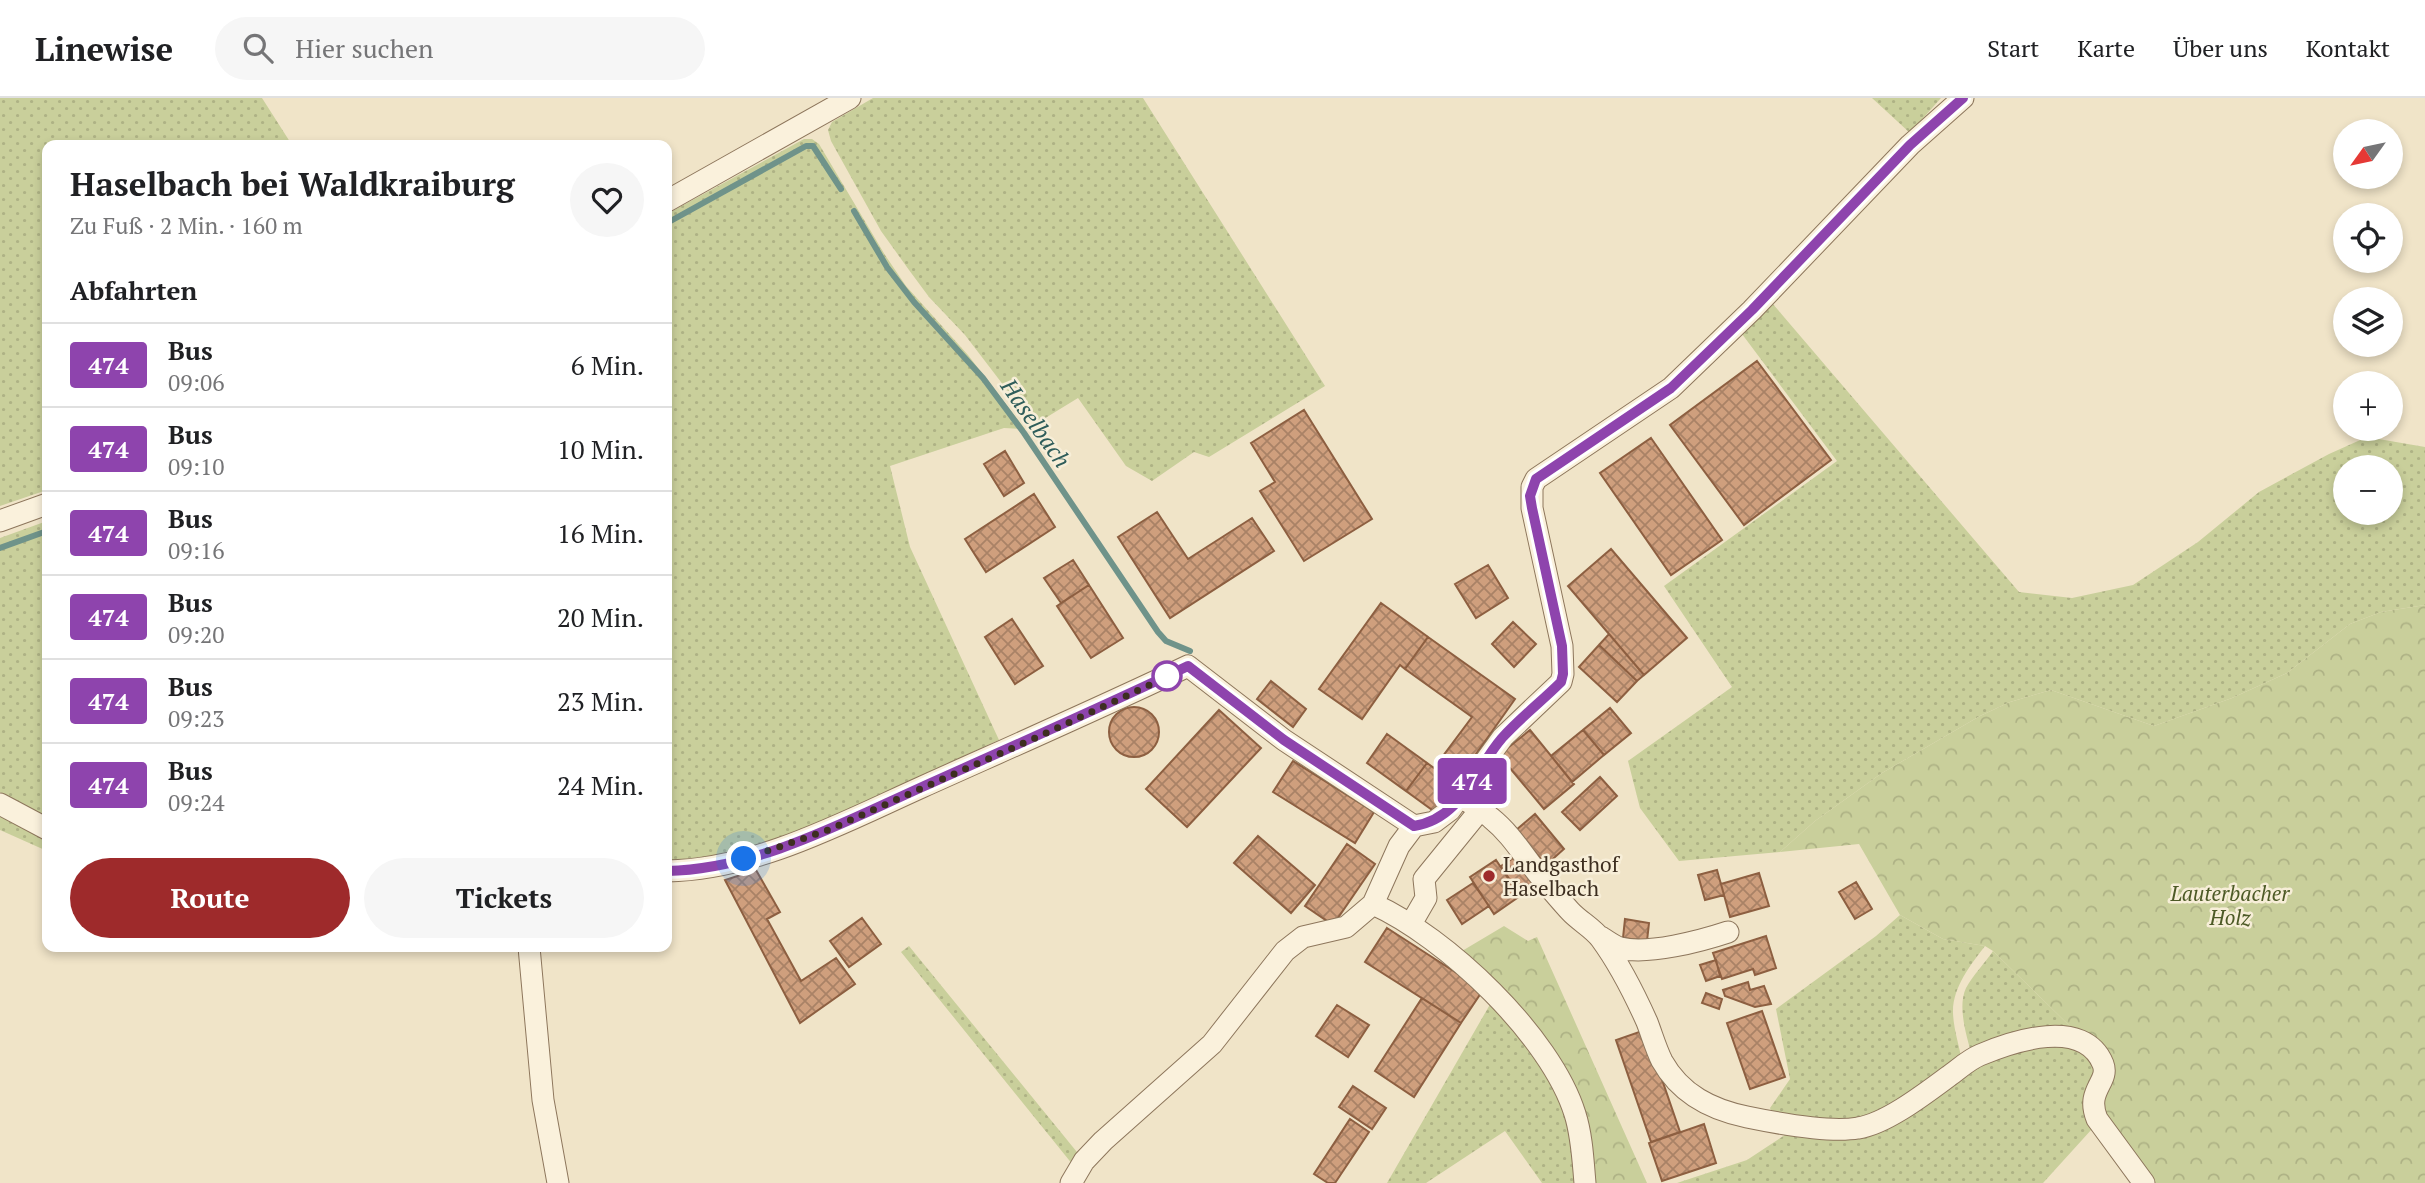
<!DOCTYPE html>
<html lang="de">
<meta charset="utf-8">
<style>
body{margin:0;font-family:"PT Serif",serif;background:#f6f6f6;color:#202124;height:100vh;display:flex;flex-direction:column;font-size:26px;white-space:nowrap}
*{box-sizing:border-box;margin:0}
p{font-size:23px;color:#757577}
.icon{flex:none;width:38px;height:38px;fill:none;stroke:currentColor;stroke-width:2;stroke-linecap:round;stroke-linejoin:round}
.map{position:relative;flex:1;overflow:hidden}
.sheet{position:absolute;left:42px;top:42px;width:630px;height:812px;display:flex;flex-direction:column;background:#fff;border-radius:14px;box-shadow:0 4px 10px #0003}
.sheet>*{flex:none}
.badge{padding:0 14px;border-radius:5px;font-size:24px;line-height:46px}
.needle{width:46px;rotate:237deg}
.tools{position:absolute;left:2333px;top:21px;display:grid;gap:14px}
.tools a{display:grid;place-items:center;width:70px;height:70px;border-radius:50%;background:#fff;box-shadow:0 4px 10px #0003;font-size:35px}
.you{position:absolute;width:35px;height:35px;margin:-18px;border:5px solid #fff;border-radius:50%;background:#1a73e8;box-shadow:0 0 0 10px #1a73e833}
.map>.badge{position:absolute;translate:-50% -50%;box-shadow:0 0 0 4px #fff}
h2{padding:0 28px;font-size:26px;line-height:63px}
.round{display:grid;place-items:center;flex:none;width:74px;height:74px;border-radius:37px;background:#f6f6f6}
.head{display:flex;align-items:center;justify-content:space-between;height:119px;padding:0 28px}
h1{font-size:33px;font-weight:700;line-height:52px}
.primary-button{display:flex;gap:14px;margin-top:auto;padding:14px 28px}
.primary-button a{flex:1;height:80px;border-radius:42px;background:#9e2a2b;color:#fff;font-size:28px;font-weight:700;line-height:80px;text-align:center}
.primary-button a+a{background:#f6f6f6;color:#202124}
ul{padding:0;list-style:none}
li{display:flex;align-items:center;gap:21px;height:84px;padding:0 28px;border-top:2px solid #e0e0e0}
li div{flex:1}
li b{display:block;font-size:26px}
li em{font-style:normal}
li .badge{min-width:77px;font-weight:700;text-align:center}
header{display:flex;align-items:center;gap:42px;box-sizing:border-box;height:98px;padding:0 35px;background:#fff;border-bottom:2px solid #e0e0e0}
header strong{font-size:33px}
nav{display:flex;gap:38px;margin-inline-start:auto;font-size:24px}
.search{width:490px;height:63px;background:#f6f6f6;display:flex;align-items:center;gap:18px;box-sizing:border-box;padding:0 24px;border-radius:38px;color:#757577;font-size:26px}
.map>svg:first-child{display:block}
.grass{fill:url(#grass-dots);fill-rule:evenodd}
.forest{fill:url(#forest-crowns)}
.lines{fill:none;stroke-linecap:round;stroke-linejoin:round}
.stream{stroke:#6f938a;stroke-width:6}
.building{fill:url(#building-cross-hatch);stroke:#8d5f41;stroke-width:2}
.minor-casing{stroke:#8d765c;stroke-width:23}
.minor{stroke:#faf1dc;stroke-width:21}
.line-casing{stroke:#fff;stroke-width:16}
.line{stroke:#8e44ad;stroke-width:10}
.walk{stroke:#3d2e20;stroke-width:7;stroke-dasharray:0 12.6}
.stop-dot{fill:#fff;stroke:#8e44ad;stroke-width:3.5}
.poi-dot{fill:#9e2a2b;stroke:#f7eed8;stroke-width:2.5}
.labels{text-anchor:middle;dominant-baseline:central;stroke-width:5;stroke-linejoin:round;paint-order:stroke}
.poi-label{font-size:21px;fill:#3d2e20;stroke:#f7eed8;text-anchor:start}
.park-label{font-size:21px;font-style:italic;fill:#4d5a26;stroke:#f7eed8}
.water-label{font-size:23px;font-style:italic;fill:#2f5d5a;stroke:#f7eed8}
</style>
<header>
<strong>Linewise</strong>
<div class="search"><svg class="icon" aria-label="search" viewBox="0 0 24 24"><circle cx="10" cy="10" r="6"/><path d="M15 15l6 6"/></svg>Hier suchen</div>
<nav><a>Start</a><a>Karte</a><a>Über uns</a><a>Kontakt</a></nav>
</header>
<div class="map">
<svg width="2425" height="1085" viewBox="0 0 2425 1085">
<defs>
<pattern id="grass-dots" width="8" height="8" patternUnits="userSpaceOnUse" patternTransform="scale(1.75)"><rect width="8" height="8" fill="#c9cf9b"/><path d="M2 2h.1M6 6h.1" fill="none" stroke="#aeb285" stroke-width="1.8" stroke-linecap="round"/></pattern>
<pattern id="forest-crowns" width="20" height="18" patternUnits="userSpaceOnUse" patternTransform="scale(1.75)"><rect width="20" height="18" fill="#c9cf9b"/><path d="M2 6a3 3 0 1 1 6 0M12 15a3 3 0 1 1 6 0" fill="none" stroke="#aeb285"/></pattern>
<pattern id="building-cross-hatch" width="8" height="8" patternUnits="userSpaceOnUse" patternTransform="scale(1.75)"><rect width="8" height="8" fill="#cf9f7d"/><path d="M0 0l8 8M0 8l8-8" fill="none" stroke="#a98266"/></pattern>
</defs>
<rect width="100%" height="100%" fill="#f0e4c8"/>
<path class="grass" d="M 0,0 L 262,0 L 292,47 L 47,47 L 47,392 L 0,408 Z
M 873,0 L 1143,0 L 1325,288 L 1209,359 L 1194,354 L 1152,383 L 1126,368 L 1078,300 L 1034,327 L 965,237 L 929,199 L 909,172 L 881,133 L 831,43 L 828,32 L 832,24 Z
M 1872,0 L 1941,0 L 1910,35 Z
M 804,41 L 812,41 L 819,46 L 885,157 L 906,188 L 968,257 L 1025,331 L 1004,330 L 890,368 L 910,449 L 999,642 L 798,734 L 737,755 L 667,763 L 667,116 Z
M 1772,205 L 2019,494 L 2072,500 L 2133,487 L 2198,444 L 2259,394 L 2329,356 L 2367,339 L 2425,349 L 2425,507 L 2381,514 L 2350,526 L 2287,575 L 2232,600 L 2154,628 L 2051,592 L 2010,604 L 1980,618 L 1882,675 L 1815,723 L 1780,754 L 1679,763 L 1640,710 L 1628,663 L 1732,589 L 1664,488 L 1837,363 L 1742,236 ZM 2345,369 L 2390,369 L 2390,415 L 2345,415 Z
M 47,423 L 47,723 L 18,708 L 0,694 L 0,440 Z
M 0,718 L 23,730 L 47,740 L 47,753 L 0,732 Z
M 1900,817 L 1943,841 L 1985,848 C 1971,866 1953,889 1953,913 C 1953,929 1959,947 1962,963 L 1862,1025 L 1772,1015 L 1770,1010 L 1790,981 L 1776,911 L 1876,838 Z
M 909,848 L 1081,1059 L 1073,1067 L 901,854 Z
M 1993,853 L 2081,939 L 1972,958 C 1967,939 1957,909 1966,890 C 1973,877 1985,865 1993,853 Z
M 1492,903 L 1533,947 L 1568,1015 L 1578,1085 L 1542,1085 L 1505,1033 L 1426,1085 L 1387,1085 Z
M 2055,941 L 2094,960 L 2092,1031 L 2043,1085 L 1677,1085 L 1747,1062 L 1791,1033 L 1854,1034 L 1959,975 Z"/>
<path class="forest" d="M 2425,507 L 2425,1085 L 2154,1085 L 2103,1023 L 2101,990 L 2081,939 L 1993,853 L 1985,848 L 1943,841 L 1900,817 L 1859,746 L 1780,754 L 1815,723 L 1882,675 L 1980,618 L 2010,604 L 2051,592 L 2154,628 L 2232,600 L 2287,575 L 2350,526 L 2381,514 Z
M 1504,828 L 1528,843 L 1537,839 L 1647,1085 L 1590,1085 L 1584,1026 L 1462,853 Z"/>
<g class="lines">
<path class="stream" d="M 854,113 L 887,169 L 914,204 L 983,280 L 1024,335 L 1158,534 L 1166,543 L 1190,553
M 667,125 L 806,48 L 813,48 L 841,91
M 0,450 L 47,433"/>
</g>
<path class="building" d="M 1757,263 L 1831,362 L 1744,427 L 1670,327 Z
M 1304,312 L 1372,421 L 1304,463 L 1260,393 L 1275,384 L 1251,345 Z
M 1651,340 L 1722,442 L 1671,477 L 1600,375 Z
M 1005,353 L 1024,385 L 1004,398 L 984,366 Z
M 1034,396 L 1055,429 L 986,474 L 965,441 Z
M 1157,414 L 1188,461 L 1252,420 L 1274,453 L 1170,520 L 1118,439 Z
M 1611,451 L 1687,540 L 1644,577 L 1568,488 Z
M 1073,462 L 1089,487 L 1061,505 L 1044,480 Z
M 1488,467 L 1508,500 L 1476,520 L 1455,486 Z
M 1089,487 L 1123,540 L 1091,560 L 1057,508 Z
M 1381,505 L 1428,539 L 1405,571 L 1400,567 L 1362,621 L 1319,591 Z
M 1012,521 L 1043,568 L 1015,586 L 985,539 Z
M 1513,524 L 1536,546 L 1514,569 L 1492,546 Z
M 1609,536 L 1644,577 L 1637,583 L 1599,547 Z
M 1428,539 L 1515,601 L 1435,714 L 1406,693 L 1427,665 L 1434,670 L 1472,619 L 1405,571 Z
M 1599,547 L 1637,583 L 1617,604 L 1579,569 Z
M 1271,583 L 1306,611 L 1293,629 L 1257,601 Z
M1109 634a25 25 0 1 1 50 0a25 25 0 1 1-50 0Z
M 1610,610 L 1631,635 L 1604,657 L 1583,632 Z
M 1219,612 L 1261,650 L 1187,729 L 1146,691 Z
M 1530,632 L 1574,686 L 1544,711 L 1499,657 Z
M 1583,632 L 1604,657 L 1572,684 L 1551,658 Z
M 1387,636 L 1427,665 L 1406,693 L 1367,665 Z
M 1293,663 L 1374,714 L 1355,745 L 1273,694 Z
M 1600,679 L 1617,698 L 1580,732 L 1562,714 Z
M 1535,716 L 1564,751 L 1546,767 L 1516,732 Z
M 1258,738 L 1315,787 L 1291,815 L 1234,765 Z
M 1347,746 L 1375,766 L 1333,827 L 1305,808 Z
M 1515,759 L 1535,788 L 1520,798 L 1501,768 Z
M 1496,762 L 1520,798 L 1494,816 L 1470,779 Z
M 756,772 L 780,814 L 767,821 L 801,883 L 836,860 L 855,886 L 800,925 L 725,782 Z
M 1717,772 L 1724,797 L 1705,802 L 1698,777 Z
M 1759,775 L 1769,808 L 1730,819 L 1721,786 Z
M 1856,784 L 1872,811 L 1855,821 L 1839,794 Z
M 1473,785 L 1489,808 L 1462,826 L 1447,802 Z
M 862,820 L 881,846 L 849,869 L 830,843 Z
M 1625,821 L 1649,825 L 1647,843 L 1623,840 Z
M 1387,830 L 1483,892 L 1461,925 L 1365,864 Z
M 1766,838 L 1776,870 L 1755,877 L 1753,871 L 1722,881 L 1713,855 Z
M 1716,862 L 1720,878 L 1706,883 L 1700,867 Z
M 1748,884 L 1750,892 L 1764,888 L 1771,906 L 1755,909 L 1725,898 L 1723,892 Z
M 1706,895 L 1722,901 L 1719,911 L 1702,905 Z
M 1422,900 L 1461,925 L 1414,999 L 1375,973 Z
M 1337,907 L 1369,927 L 1348,959 L 1316,938 Z
M 1762,913 L 1785,979 L 1750,991 L 1727,925 Z
M 1645,932 L 1680,1034 L 1651,1044 L 1616,942 Z
M 1353,988 L 1386,1010 L 1372,1031 L 1339,1009 Z
M 1350,1021 L 1369,1034 L 1335,1085 L 1328,1085 L 1314,1076 Z
M 1704,1026 L 1716,1065 L 1662,1083 L 1649,1045 Z"/>
<g class="lines">
<g class="minor-casing">
<path id="minor" d="M 667,103 L 850,0
M 0,423 L 47,406
M 1461,699 C 1471,706 1482,712 1491,720 C 1511,736 1523,757 1539,777 C 1549,789 1559,801 1570,813 C 1579,823 1593,830 1601,841 C 1620,867 1634,895 1647,924 C 1652,937 1656,951 1662,963 C 1681,997 1712,1012 1747,1019 C 1776,1025 1829,1035 1858,1030 C 1886,1026 1926,995 1949,978 C 1959,971 1968,962 1980,957 C 2013,943 2084,919 2103,966 C 2110,984 2085,992 2097,1021 L 2144,1085
M 0,706 L 47,731
M 667,773 C 757,771 842,725 922,689 C 1011,649 1100,610 1188,568 L 1284,642 L 1414,728 L 1434,724 L 1450,712 L 1503,639 L 1561,584 L 1563,576 L 1562,548 L 1532,410 L 1532,389 L 1536,381 L 1671,290 L 1752,212 L 1910,47 L 1963,0
M 1373,806 C 1446,839 1551,938 1575,1016 C 1582,1038 1583,1063 1585,1085
M 1411,826 L 1426,800 L 1424,781 L 1480,712
M 1601,839 C 1607,843 1614,848 1620,850 C 1648,857 1701,843 1728,834
M 529,849 L 543,1002 L 558,1085
M 1071,1085 L 1084,1063 L 1103,1043 L 1212,946 L 1285,853 L 1303,839 L 1346,829 L 1373,806 L 1399,748 L 1414,728"/>
</g>
<use href="#minor" class="minor"/>
</g>
<g class="lines">
<g class="line-casing">
<path id="line" d="M 667,773 C 757,771 842,725 922,689 C 1011,649 1100,610 1188,568 L 1284,642 L 1414,728 C 1462,720 1473,674 1502,640 C 1520,620 1542,603 1561,584 L 1563,576 L 1562,548 L 1532,410 L 1530,398 L 1536,381 L 1671,290 L 1752,212 L 1910,47 L 1963,0"/>
</g>
<use href="#line" class="line"/>
<path class="walk" d="M 744,761 L 828,732 L 1044,636 L 1169,578 L 1167,578"/>
</g>
<circle class="stop-dot" cx="1167" cy="578" r="14"/>
<circle class="poi-dot" cx="1489" cy="778" r="7"/>
<g class="labels">
<g class="poi-label">
<text x="1503" y="766">Landgasthof<tspan x="1503" dy="24">Haselbach</tspan></text>
</g>
<g class="park-label">
<text x="2230" y="795">Lauterbacher<tspan x="2230" dy="24">Holz</tspan></text>
</g>
<g class="water-label">
<text transform="translate(1036 325) rotate(55)">Haselbach</text>
</g>
</g>
</svg>
<div class="tools">
<a><svg class="needle" viewBox="-14 -14 28 28"><path d="M0-13l5 13h-10z" fill="#e53935"/><path d="M0 13l5-13h-10z" fill="#757577"/></svg></a>
<a><svg class="icon" aria-label="locate" viewBox="0 0 24 24"><circle cx="12" cy="12" r="6"/><path d="M12 2v4M12 18v4M2 12h4M18 12h4"/></svg></a>
<a><svg class="icon" aria-label="layers" viewBox="0 0 24 24"><path d="M12 4l9 5-9 5-9-5zM3 14l9 5 9-5"/></svg></a>
<a>+</a>
<a>−</a>
</div>
<div class="you" style="left:744px;top:761px"></div>
<b class="badge" style="left:1472px;top:683px;background:#8e44ad;color:#fff">474</b>
<section class="sheet">
<div class="head"><div><h1>Haselbach bei Waldkraiburg</h1><p>Zu Fuß · 2 Min. · 160 m</p></div><a class="round"><svg class="icon" aria-label="heart" viewBox="0 0 24 24"><path d="M12 20l-8-8c-3-5 5-10 8-4 3-6 11-1 8 4z"/></svg></a></div>
<h2>Abfahrten</h2>
<ul>
<li><span class="badge" style="background:#8e44ad;color:#fff">474</span><div><b>Bus</b><p>09:06</p></div><em>6 Min.</em></li>
<li><span class="badge" style="background:#8e44ad;color:#fff">474</span><div><b>Bus</b><p>09:10</p></div><em>10 Min.</em></li>
<li><span class="badge" style="background:#8e44ad;color:#fff">474</span><div><b>Bus</b><p>09:16</p></div><em>16 Min.</em></li>
<li><span class="badge" style="background:#8e44ad;color:#fff">474</span><div><b>Bus</b><p>09:20</p></div><em>20 Min.</em></li>
<li><span class="badge" style="background:#8e44ad;color:#fff">474</span><div><b>Bus</b><p>09:23</p></div><em>23 Min.</em></li>
<li><span class="badge" style="background:#8e44ad;color:#fff">474</span><div><b>Bus</b><p>09:24</p></div><em>24 Min.</em></li>
</ul>
<div class="primary-button"><a>Route</a><a>Tickets</a></div>
</section>
</div>
